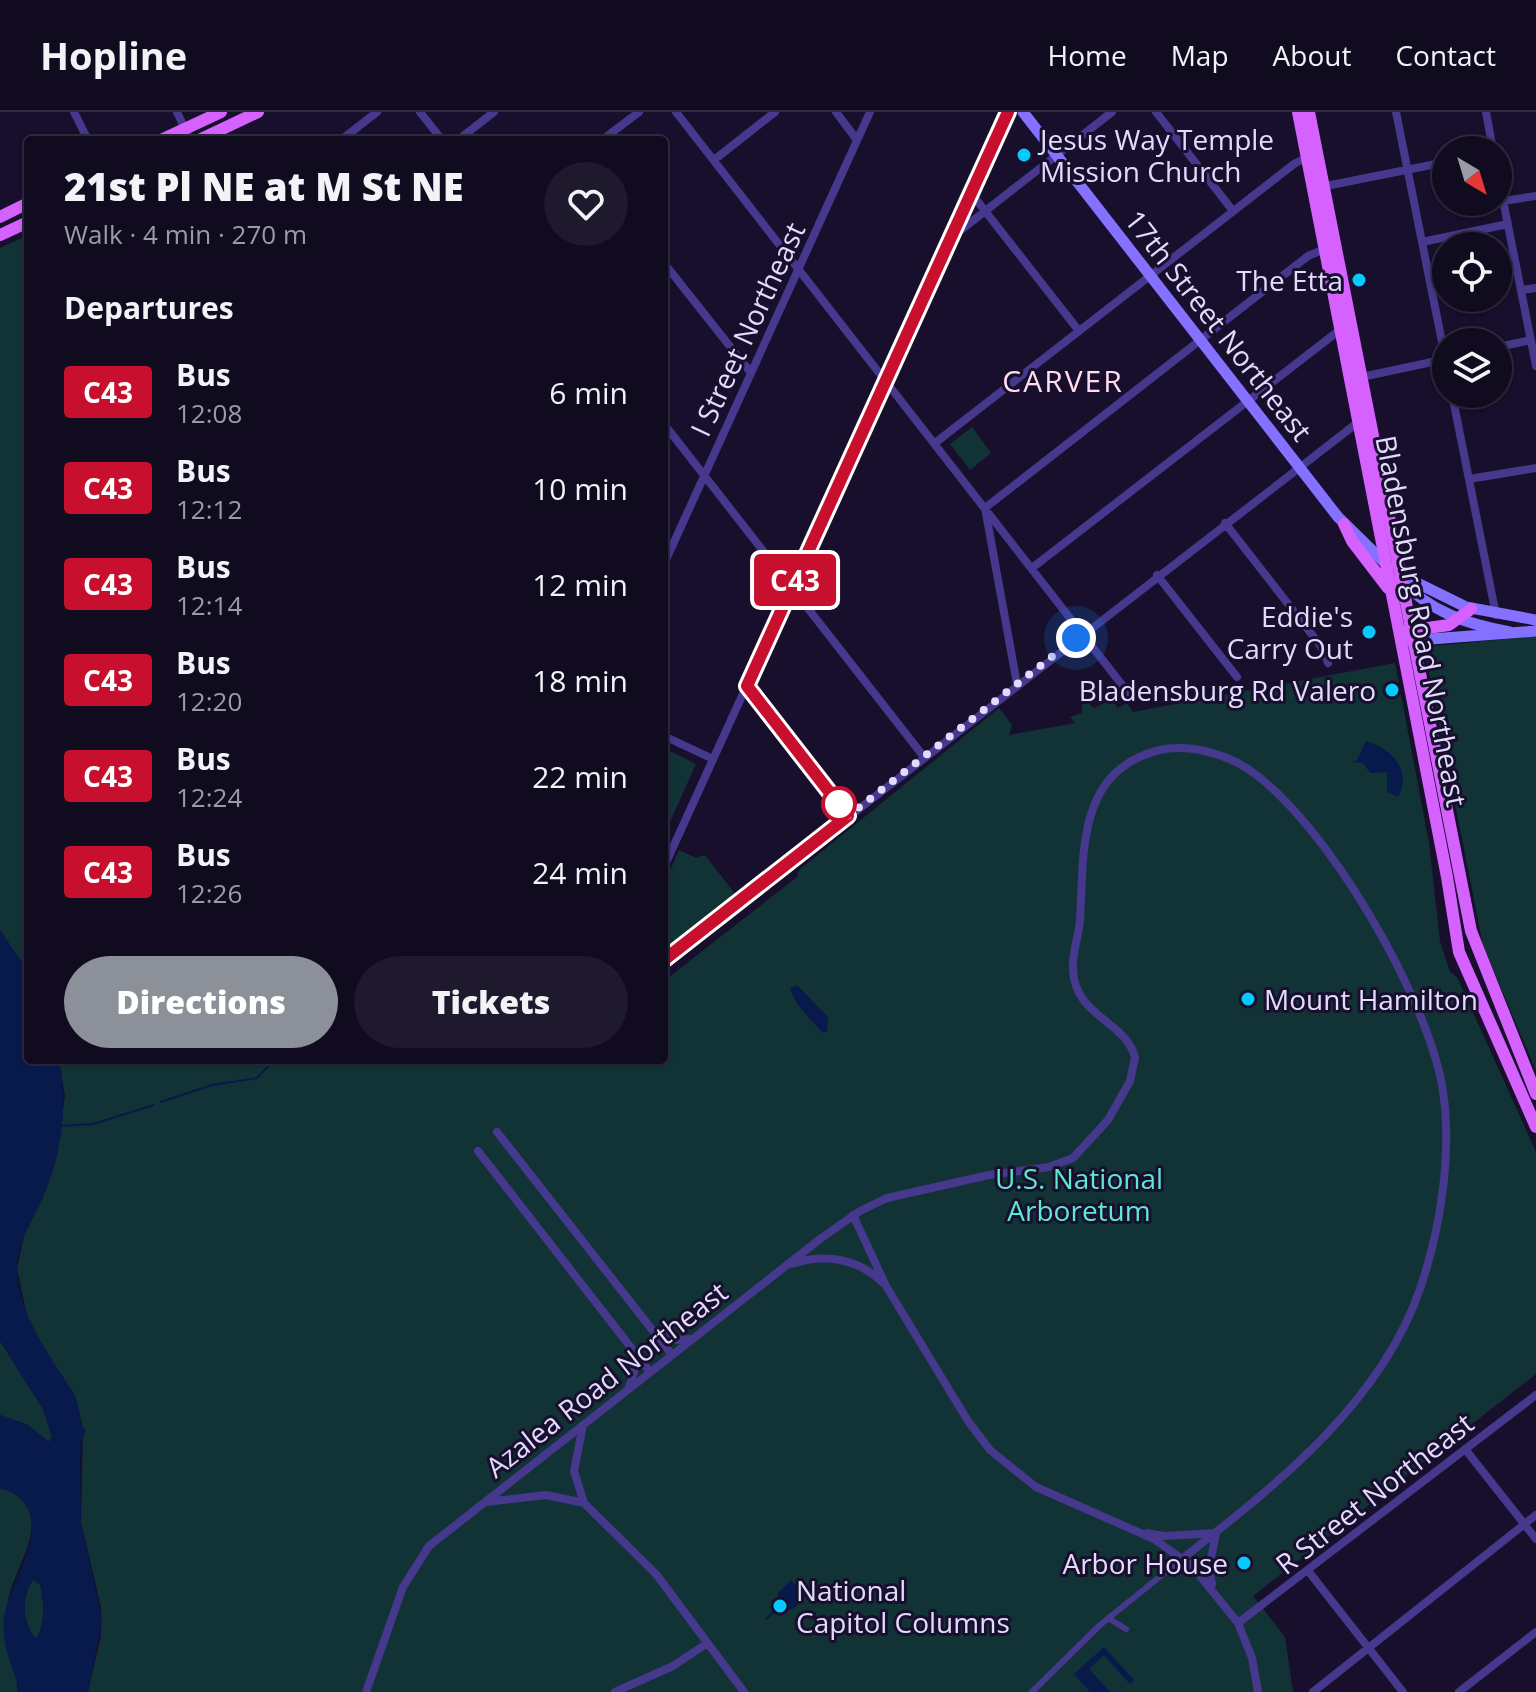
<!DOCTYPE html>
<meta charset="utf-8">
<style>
body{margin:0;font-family:"Open Sans",sans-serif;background:#1e192d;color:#f1f3f6;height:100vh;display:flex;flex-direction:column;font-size:30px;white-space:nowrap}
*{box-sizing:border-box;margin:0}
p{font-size:26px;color:#9c9ba5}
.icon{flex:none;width:44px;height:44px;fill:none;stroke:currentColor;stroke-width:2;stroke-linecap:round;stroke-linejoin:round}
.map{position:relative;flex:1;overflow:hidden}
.drawer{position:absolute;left:24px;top:24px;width:644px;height:928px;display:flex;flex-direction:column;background:#110b20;border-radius:8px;box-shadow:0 2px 6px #0004,0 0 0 2px #302b3e}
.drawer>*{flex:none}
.badge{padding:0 16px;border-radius:6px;font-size:28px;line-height:52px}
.needle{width:52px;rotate:142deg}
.buttons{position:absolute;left:1432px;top:24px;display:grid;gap:16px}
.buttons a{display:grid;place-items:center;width:80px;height:80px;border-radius:50%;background:#110b20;box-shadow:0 2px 6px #0004,0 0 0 2px #302b3e;font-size:40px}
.you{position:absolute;width:40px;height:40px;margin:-20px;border:6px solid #fff;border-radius:50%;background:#1a73e8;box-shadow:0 0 0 12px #1a73e833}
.map>.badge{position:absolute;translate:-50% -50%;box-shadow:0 0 0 4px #fff}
h2{padding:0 40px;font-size:30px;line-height:72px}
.round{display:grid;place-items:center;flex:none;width:84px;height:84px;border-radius:42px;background:#1e192d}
.summary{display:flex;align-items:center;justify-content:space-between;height:136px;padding:0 40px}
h1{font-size:38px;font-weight:800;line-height:60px}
.cta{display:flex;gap:16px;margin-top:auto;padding:16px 40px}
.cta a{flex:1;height:92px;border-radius:48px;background:#8c9099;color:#fff;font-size:32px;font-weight:800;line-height:92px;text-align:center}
.cta a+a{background:#1e192d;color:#f1f3f6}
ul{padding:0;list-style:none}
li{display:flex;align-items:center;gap:24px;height:96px;padding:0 40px}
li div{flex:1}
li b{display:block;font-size:30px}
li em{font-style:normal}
li .badge{min-width:88px;font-weight:700;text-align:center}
header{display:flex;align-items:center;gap:48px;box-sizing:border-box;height:112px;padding:0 40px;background:#110b20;border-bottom:2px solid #302b3e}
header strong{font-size:38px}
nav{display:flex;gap:44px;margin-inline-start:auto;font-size:28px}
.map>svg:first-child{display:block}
.green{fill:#123336}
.water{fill:#08194c;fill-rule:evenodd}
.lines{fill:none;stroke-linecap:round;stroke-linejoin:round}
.stream{stroke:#08194c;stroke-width:2}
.pedestrian{stroke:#45388d;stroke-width:6}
.minor{stroke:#45388d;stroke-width:8}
.secondary{stroke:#8471ff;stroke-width:11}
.primary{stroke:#d561ff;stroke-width:12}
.line-casing{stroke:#fff;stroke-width:18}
.line{stroke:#c8102e;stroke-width:12}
.walk{stroke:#e2daff;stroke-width:8;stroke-dasharray:0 14.4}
.poi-dot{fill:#06caff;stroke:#170f2b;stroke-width:3}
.stop-dot{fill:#fff;stroke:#c8102e;stroke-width:4}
.labels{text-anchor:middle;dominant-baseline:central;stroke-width:6;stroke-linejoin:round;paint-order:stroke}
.poi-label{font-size:28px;fill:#e2daff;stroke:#170f2b;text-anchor:end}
.street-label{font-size:28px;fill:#e2daff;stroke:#170f2b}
.park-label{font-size:28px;fill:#5de7d4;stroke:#170f2b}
.neighbourhood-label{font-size:30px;letter-spacing:2px;fill:#ffdcee;stroke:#170f2b}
</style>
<header>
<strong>Hopline</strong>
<nav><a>Home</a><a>Map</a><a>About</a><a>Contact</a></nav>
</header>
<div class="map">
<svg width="1536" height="1580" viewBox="0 0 1536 1580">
<rect width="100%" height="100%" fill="#170f2b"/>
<path class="green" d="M 28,123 L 28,860 L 0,818 L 0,136 Z
M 972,315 L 991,341 L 970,358 L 950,332 Z
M 1536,524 L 1536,959 L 1483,833 L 1424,535 Z
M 1395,551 L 1429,731 L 1440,829 L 1450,860 L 1457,865 L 1536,1040 L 1536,1262 L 1253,1484 L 1285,1525 L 1293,1580 L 88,1580 L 101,1524 L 101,1495 L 81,1410 L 83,1316 L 75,1284 L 54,1255 L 27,1204 L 17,1156 L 24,1124 L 43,1085 L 56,1047 L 65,984 L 59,948 L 664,948 L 664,869 L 797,765 L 799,758 L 999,596 L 1012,613 L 1009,623 L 1075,611 L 1070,605 L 1082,601 L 1082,586 L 1094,596 L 1112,587 L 1118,596 L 1127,591 L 1133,600 Z
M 664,636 L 696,652 L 664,723 Z
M 679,738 L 696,746 L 705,743 L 736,783 L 664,840 L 664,771 Z
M 0,1229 L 43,1297 L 52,1325 L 49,1330 L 28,1313 L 0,1303 Z
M 4,1376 C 60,1403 15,1449 8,1489 C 6,1501 7,1515 7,1527 C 6,1546 19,1561 17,1580 L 0,1580 L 0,1377 Z
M 33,1468 L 40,1472 C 44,1490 46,1511 36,1527 C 22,1511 21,1485 33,1468 Z"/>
<path class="water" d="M 1366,629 C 1391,636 1413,658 1398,685 L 1387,680 L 1387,660 L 1370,661 L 1363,651 L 1352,650 L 1357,648 Z
M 0,818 L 28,860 L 28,948 L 59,948 C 69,991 61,1045 43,1085 C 33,1107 18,1128 17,1153 C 16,1201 49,1242 73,1280 C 81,1293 76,1307 86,1319 L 81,1330 L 80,1355 L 81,1410 L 102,1507 L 88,1580 L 17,1580 L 18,1572 C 10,1550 1,1530 4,1506 C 8,1470 52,1421 21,1387 C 16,1381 8,1377 0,1377 L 0,1303 L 28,1313 L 49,1330 L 52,1325 L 43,1297 L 0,1229 ZM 33,1468 L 40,1472 C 44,1490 46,1511 36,1527 C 22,1512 21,1485 33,1468 Z
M 797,873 L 828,905 L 827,919 L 823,921 C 811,908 794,892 790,876 Z
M 791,1468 L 806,1485 L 793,1497 L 788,1497 L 778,1486 L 778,1481 Z
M 1104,1535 L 1134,1568 L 1130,1572 L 1104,1543 L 1089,1557 L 1110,1580 L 1090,1580 L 1074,1562 Z"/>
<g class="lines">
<path class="stream" d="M 161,990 L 212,973 L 257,966 L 274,948
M 61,1014 L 93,1012 L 154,993
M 766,1507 L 783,1492"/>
<path class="pedestrian" d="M 1108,1506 L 1126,1517
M 1032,1580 L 1100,1513 L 1183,1446"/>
<path class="minor" d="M 74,0 L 88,28
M 177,0 L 190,28
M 420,0 L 442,28
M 676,0 L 1133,587
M 836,0 L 857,28
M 1156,0 L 1233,99
M 1396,0 L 1446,250
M 1486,0 L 1493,38
M 341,28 L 377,0
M 458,28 L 494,0
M 602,28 L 639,0
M 714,48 L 775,0
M 1498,63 L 1536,254
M 1321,75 L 1446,50
M 971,81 L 1079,219
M 1503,89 L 1536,84
M 952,125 L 1112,0
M 1422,130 L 1508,112
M 664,151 L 751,261
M 1521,178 L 1536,176
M 1498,235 L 1531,228
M 1357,266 L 1446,247
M 1452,282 L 1496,503
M 664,312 L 924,645
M 935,331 L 1294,52 L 1309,44
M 1469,367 L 1536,356
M 1225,411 L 1320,533 L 1328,551
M 664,452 L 870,0
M 1032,456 L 1341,217
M 1157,463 L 1237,565
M 1017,572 L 985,396 L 1308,144 L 1325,137
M 747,574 L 848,704
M 664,624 L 713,647
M 664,755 L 1008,0
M 664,848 L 1361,308
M 497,1020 L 672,1243
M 478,1039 L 650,1260
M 853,1103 L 886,1174 L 968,1309 L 990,1338 L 1036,1375 L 1154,1427 L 1192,1454 L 1238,1511 L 1252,1546 L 1258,1580
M 792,1152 C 824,1141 858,1146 883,1171
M 656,1221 L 673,1228 L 689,1227
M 629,1275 L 635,1257 L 634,1242
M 583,1313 L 574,1359 L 584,1391 L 656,1462 L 744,1580
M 1465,1337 L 1536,1427
M 486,1390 L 546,1383 L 584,1391
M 1147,1421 L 1164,1424 L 1216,1421 L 1209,1456 L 1212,1472
M 1309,1460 L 1403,1580
M 1238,1511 L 1536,1283
M 366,1580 L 403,1475 L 429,1434 L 820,1127 L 860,1099 L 887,1086 L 989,1063 L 1049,1055 L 1073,1046 L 1108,1008 L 1130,969 L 1135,946 C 1127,909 1074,905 1073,857 C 1072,840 1079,824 1080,808 C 1084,742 1076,658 1160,638 C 1188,632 1224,641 1248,657 C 1326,709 1429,887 1443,979 C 1452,1041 1441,1114 1421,1174 C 1382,1291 1276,1373 1183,1446
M 615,1580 L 673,1554 L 706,1532
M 1313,1580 L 1536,1403
M 1459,1580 L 1536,1520"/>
<path class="secondary" d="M 1023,0 L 1338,405 L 1388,454
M 1401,463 L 1466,495 L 1536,508
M 1399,467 C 1431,500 1466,512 1510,520
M 1405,529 L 1536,519"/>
<path class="primary" d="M 1298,0 L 1447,765 L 1459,840 L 1536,1015
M 1309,0 L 1471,819 L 1536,982
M 161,28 L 221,0
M 199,28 L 258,0
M 0,105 L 28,91
M 0,123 L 28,110
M 1344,412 L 1352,429 L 1388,476
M 1406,519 L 1449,513 L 1471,497"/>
</g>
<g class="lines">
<g class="line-casing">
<path id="line" d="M 664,848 L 848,704 L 747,574 L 1008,0"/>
</g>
<use href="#line" class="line"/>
<path class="walk" d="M 839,692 L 848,704 L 1076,526"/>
</g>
<g class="poi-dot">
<circle cx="1024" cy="43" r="8"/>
<circle cx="1359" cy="168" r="8"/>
<circle cx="1369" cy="520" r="8"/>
<circle cx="1392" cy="578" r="8"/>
<circle cx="1248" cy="887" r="8"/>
<circle cx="1244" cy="1451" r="8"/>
<circle cx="780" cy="1494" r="8"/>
</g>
<circle class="stop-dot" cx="839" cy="692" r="16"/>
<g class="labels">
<g class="poi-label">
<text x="1040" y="27" text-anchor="start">Jesus Way Temple<tspan x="1040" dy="32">Mission Church</tspan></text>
<text x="1343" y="168">The Etta</text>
<text x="1353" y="504">Eddie's<tspan x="1353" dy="32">Carry Out</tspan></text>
<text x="1376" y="578">Bladensburg Rd Valero</text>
<text x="1264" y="887" text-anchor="start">Mount Hamilton</text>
<text x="1228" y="1451">Arbor House</text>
<text x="796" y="1478" text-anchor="start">National<tspan x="796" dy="32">Capitol Columns</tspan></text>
</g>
<g class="street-label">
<text transform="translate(1219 213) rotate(52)">17th Street Northeast</text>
<text transform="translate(747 217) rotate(-65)">I Street Northeast</text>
<text transform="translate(1422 509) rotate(79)">Bladensburg Road Northeast</text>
<text transform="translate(606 1267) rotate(-38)">Azalea Road Northeast</text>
<text transform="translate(1374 1381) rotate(-38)">R Street Northeast</text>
</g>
<g class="park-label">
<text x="1079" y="1066">U.S. National<tspan x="1079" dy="32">Arboretum</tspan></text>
</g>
<g class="neighbourhood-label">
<text x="1063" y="268">CARVER</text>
</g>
</g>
</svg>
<div class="buttons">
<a><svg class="needle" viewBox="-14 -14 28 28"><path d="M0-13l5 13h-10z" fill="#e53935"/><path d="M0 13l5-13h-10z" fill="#9c9ba5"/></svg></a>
<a><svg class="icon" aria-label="locate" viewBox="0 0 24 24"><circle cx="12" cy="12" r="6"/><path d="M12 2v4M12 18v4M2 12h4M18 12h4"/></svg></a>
<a><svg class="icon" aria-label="layers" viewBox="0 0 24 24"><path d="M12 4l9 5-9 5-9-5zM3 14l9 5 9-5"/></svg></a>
</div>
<div class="you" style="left:1076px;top:526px"></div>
<b class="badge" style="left:795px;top:468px;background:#c8102e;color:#fff">C43</b>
<section class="drawer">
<div class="summary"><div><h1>21st Pl NE at M St NE</h1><p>Walk · 4 min · 270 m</p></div><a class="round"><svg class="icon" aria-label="heart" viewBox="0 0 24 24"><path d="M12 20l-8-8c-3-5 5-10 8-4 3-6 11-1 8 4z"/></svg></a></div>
<h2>Departures</h2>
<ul>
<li><span class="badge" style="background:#c8102e;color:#fff">C43</span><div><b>Bus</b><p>12:08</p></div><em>6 min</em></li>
<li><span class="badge" style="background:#c8102e;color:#fff">C43</span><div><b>Bus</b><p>12:12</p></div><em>10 min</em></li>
<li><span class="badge" style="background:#c8102e;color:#fff">C43</span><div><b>Bus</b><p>12:14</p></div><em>12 min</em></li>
<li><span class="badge" style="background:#c8102e;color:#fff">C43</span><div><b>Bus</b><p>12:20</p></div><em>18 min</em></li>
<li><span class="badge" style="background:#c8102e;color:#fff">C43</span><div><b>Bus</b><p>12:24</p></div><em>22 min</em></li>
<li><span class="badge" style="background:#c8102e;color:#fff">C43</span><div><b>Bus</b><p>12:26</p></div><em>24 min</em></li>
</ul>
<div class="cta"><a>Directions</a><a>Tickets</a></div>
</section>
</div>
